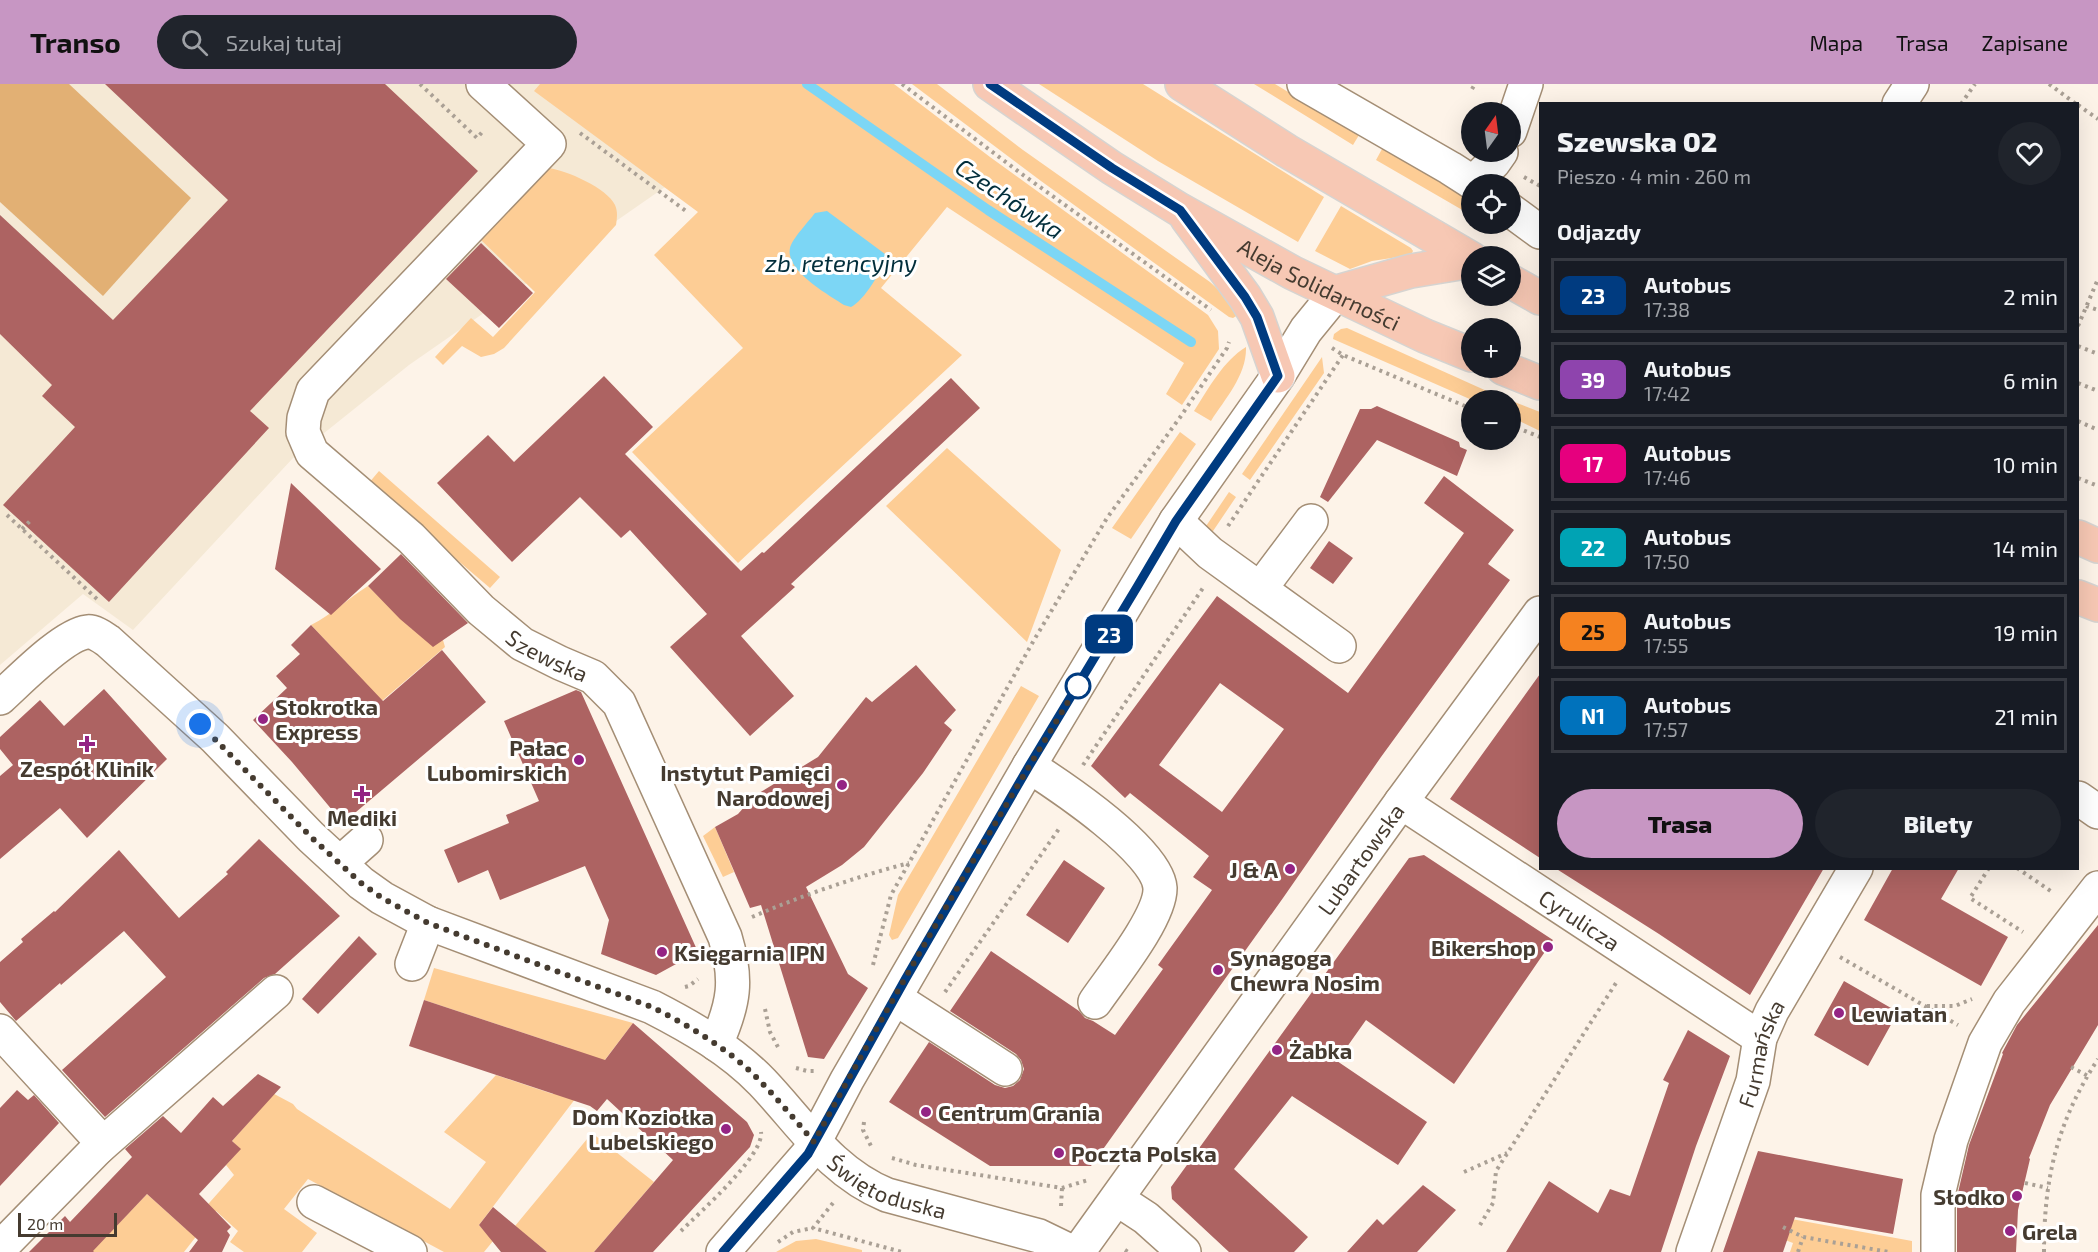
<!DOCTYPE html>
<html lang="pl">
<meta charset="utf-8">
<style>
body{margin:0;font-family:"Exo 2",sans-serif;background:#20242c;color:#f1f3f6;height:100vh;display:flex;flex-direction:column;font-size:22px;white-space:nowrap}
*{box-sizing:border-box;margin:0}
p{font-size:20px;color:#9ea1a6}
.icon{flex:none;width:33px;height:33px;fill:none;stroke:currentColor;stroke-width:2;stroke-linecap:round;stroke-linejoin:round}
.map{position:relative;flex:1;overflow:hidden}
.details{position:absolute;left:1539px;top:18px;width:540px;height:768px;display:flex;flex-direction:column;background:#171b24;border-radius:0px;box-shadow:0 6px 24px #0002}
.details>*{flex:none}
.badge{padding:0 12px;border-radius:9px;font-size:21px;line-height:39px}
.needle{width:39px;rotate:14deg}
.tools{position:absolute;left:1461px;top:18px;display:grid;gap:12px}
.tools a{display:grid;place-items:center;width:60px;height:60px;border-radius:50%;background:#171b24;box-shadow:0 6px 24px #0002;font-size:30px}
.scale{position:absolute;left:18px;bottom:15px;width:99px;box-sizing:border-box;padding-left:6px;border:3px solid #453b30;border-top:0;font-size:16px;line-height:21px;white-space:nowrap;color:#453b30;-webkit-text-stroke:4px #fff;paint-order:stroke}
.you{position:absolute;width:30px;height:30px;margin:-15px;border:4px solid #fff;border-radius:50%;background:#1a73e8;box-shadow:0 0 0 9px #1a73e833}
.map>.badge{position:absolute;translate:-50% -50%;box-shadow:0 0 0 3px #fff}
h2{padding:0 18px;font-size:22px;line-height:54px}
.round{display:grid;place-items:center;flex:none;width:63px;height:63px;border-radius:32px;background:#20242c}
.headline{display:flex;align-items:center;justify-content:space-between;height:102px;padding:0 18px}
h1{font-size:28px;font-weight:800;line-height:45px}
.cta{display:flex;gap:12px;margin-top:auto;padding:12px 18px}
.cta a{flex:1;height:69px;border-radius:36px;background:#c796c3;color:#111;font-size:24px;font-weight:800;line-height:69px;text-align:center}
.cta a+a{background:#20242c;color:#f1f3f6}
ul{padding:0;list-style:none}
li{display:flex;align-items:center;gap:18px;height:75px;margin:0 12px 9px;padding:0 6px;border:3px solid #363941;border-radius:0px}
li div{flex:1}
li b{display:block;font-size:22px}
li em{font-style:normal}
li .badge{min-width:66px;font-weight:700;text-align:center}
header{display:flex;align-items:center;gap:36px;box-sizing:border-box;height:84px;padding:0 30px;background:#c796c3;color:#111}
header strong{font-size:28px}
nav{display:flex;gap:33px;margin-inline-start:auto;font-size:21px}
.search{width:420px;height:54px;background:#20242c;display:flex;align-items:center;gap:15px;box-sizing:border-box;padding:0 21px;border-radius:33px;color:#9ea1a6;font-size:22px}
.map>svg:first-child{display:block}
.medical{fill:#f5e9d5}
.green{fill:#fdcd95}
.forest{fill:#e2b074}
.water{fill:#7cd6f5}
.lines{fill:none;stroke-linecap:round;stroke-linejoin:round}
.stream{stroke:#7cd6f5;stroke-width:10}
.building{fill:#ad6362;fill-rule:evenodd}
.minor-casing{stroke:#a48e75;stroke-width:36}
.major-casing{stroke:#d6d4d1;stroke-width:36}
.path{stroke:#aaa095;stroke-width:4;stroke-dasharray:3 4.5;stroke-linecap:butt}
.minor{stroke:#fff;stroke-width:33}
.major{stroke:#f7c8b4;stroke-width:33}
.line-casing{stroke:#fff;stroke-width:14}
.line{stroke:#003b80;stroke-width:9}
.walk{stroke:#453b30;stroke-width:6;stroke-dasharray:0 10.8}
.stop-dot{fill:#fff;stroke:#003b80;stroke-width:3}
.poi-dot{fill:#942484;stroke:#fff;stroke-width:2}
.labels{text-anchor:middle;dominant-baseline:central;stroke-width:6;stroke-linejoin:round;paint-order:stroke}
.street-label{font-size:22px;fill:#453b30;stroke:#fff}
.poi-label{font-size:22px;font-weight:bold;fill:#453b30;stroke:#fff;text-anchor:start}
.water-label{font-size:24px;font-style:italic;fill:#022e3b;stroke:#fff}
</style>
<header>
<strong>Transo</strong>
<div class="search"><svg class="icon" aria-label="search" viewBox="0 0 24 24"><circle cx="10" cy="10" r="6"/><path d="M15 15l6 6"/></svg>Szukaj tutaj</div>
<nav><a>Mapa</a><a>Trasa</a><a>Zapisane</a></nav>
</header>
<div class="map">
<svg width="2098" height="1168" viewBox="0 0 2098 1168">
<rect width="100%" height="100%" fill="#fdf3e8"/>
<path class="medical" d="M 0,0 L 595,0 L 701,78 L 409,281 L 293,374 L 133,546 L 83,510 L 0,581 Z"/>
<path class="green" d="M 540,0 L 894,0 L 990,73 L 1208,231 L 1218,247 L 1219,265 L 1182,321 L 1166,310 L 1184,279 L 947,123 L 881,204 L 962,271 L 738,479 L 632,368 L 743,264 L 654,171 L 698,128 L 534,7 Z
M 912,0 L 937,0 L 1023,66 L 1210,198 L 1223,210 L 1238,231 L 1233,234 L 1229,233 L 1041,97 Z
M 1039,0 L 1143,0 L 1324,113 L 1298,158 L 1158,77 Z
M 1254,0 L 1275,0 L 1359,51 L 1353,61 Z
M 1382,65 L 1471,115 L 1471,131 L 1376,76 Z
M 548,84 C 566,86 607,104 615,121 C 618,128 617,134 616,141 L 504,264 L 494,270 L 481,273 L 462,262 L 443,281 L 435,273 L 471,234 L 493,253 L 535,208 L 480,155 Z
M 1341,122 L 1411,164 L 1413,167 L 1411,171 L 1372,177 L 1350,185 L 1315,167 Z
M 1347,244 L 1489,308 L 1540,328 L 1540,347 L 1511,333 L 1510,316 L 1472,316 L 1333,255 L 1334,250 L 1341,245 Z
M 1246,263 C 1247,291 1225,315 1211,337 L 1194,327 C 1209,304 1223,277 1246,263 Z
M 1322,273 L 1324,289 L 1250,396 L 1242,390 Z
M 1180,348 L 1196,360 L 1131,455 L 1112,444 Z
M 947,364 L 1061,466 L 1027,558 L 886,422 Z
M 379,387 L 500,493 L 490,504 L 368,400 Z
M 1229,408 L 1236,413 L 1209,453 L 1202,448 Z
M 368,502 L 412,545 L 426,538 L 443,556 L 445,563 L 349,645 L 358,591 L 311,541 C 333,530 347,515 368,502 Z
M 1021,602 L 1039,612 L 898,854 L 892,856 L 889,851 L 898,811 Z
M 715,743 L 734,788 L 723,793 L 703,752 Z
M 434,884 L 633,939 L 479,1141 L 493,1157 L 484,1168 L 444,1168 L 308,1095 L 284,1125 L 317,1149 L 302,1168 L 244,1168 L 230,1158 L 238,1147 L 216,1127 L 184,1168 L 87,1168 L 96,1163 L 147,1110 L 186,1145 L 234,1091 L 226,1081 L 240,1065 L 232,1057 L 261,1024 L 250,997 L 293,1020 L 297,1025 L 450,1125 L 486,1078 L 444,1048 L 496,991 L 553,1010 L 569,964 L 424,916 Z
M 592,1049 L 654,1098 L 594,1168 L 547,1168 L 515,1142 Z
M 1786,1134 L 1912,1157 L 1912,1168 L 1790,1168 L 1793,1159 L 1780,1154 Z
M 816,1155 L 862,1166 L 862,1168 L 776,1168 L 796,1157 Z"/>
<path class="forest" d="M 0,0 L 69,0 L 191,114 L 103,212 L 0,118 Z"/>
<path class="water" d="M 827,127 L 885,170 C 886,183 863,218 851,223 L 844,221 C 829,211 785,187 790,164 C 792,155 809,137 815,129 Z"/>
<g class="lines">
<path class="stream" d="M 807,0 L 988,126 L 1191,258"/>
</g>
<path class="building" d="M 105,0 L 385,0 L 478,87 L 250,327 L 269,344 L 109,518 L 3,421 L 75,343 L 42,312 L 52,301 L 0,250 L 0,131 L 113,236 L 228,116 Z
M 481,159 L 533,209 L 499,244 L 446,195 Z
M 604,292 L 653,343 L 625,370 L 741,487 L 762,468 L 764,469 L 951,294 L 980,324 L 791,500 L 795,503 L 741,552 L 794,612 L 750,652 L 670,563 L 707,530 L 630,446 L 621,454 L 580,413 L 512,478 L 437,399 L 488,351 L 514,378 Z
M 1377,322 L 1459,358 L 1460,363 L 1467,366 L 1457,392 L 1377,356 L 1328,418 L 1320,413 L 1360,325 L 1371,325 Z
M 1444,392 L 1514,446 L 1488,480 L 1510,496 L 1381,673 L 1283,814 L 1091,1082 L 990,1082 L 889,1018 L 929,958 L 995,1001 L 1005,1004 L 1013,1002 L 1020,996 L 1024,985 L 1021,976 L 1016,970 L 950,927 L 991,867 L 1079,927 L 1085,934 L 1093,937 L 1115,951 L 1163,885 L 1158,881 L 1212,806 L 1193,793 L 1209,772 L 1130,709 L 1125,714 L 1091,682 L 1217,512 L 1348,609 L 1464,449 L 1424,419 ZM 1220,599 L 1284,645 L 1222,728 L 1159,681 Z
M 291,399 L 381,485 L 331,531 L 275,485 Z
M 1329,457 L 1353,474 L 1333,500 L 1310,484 Z
M 401,470 L 468,539 L 433,563 L 400,535 L 368,502 Z
M 311,541 L 383,617 L 442,566 L 486,618 L 343,739 L 292,678 L 253,636 L 287,604 L 276,592 L 300,570 L 291,561 Z
M 916,581 L 956,626 L 944,639 L 952,646 L 923,689 L 864,763 L 842,781 L 806,803 L 848,890 L 868,904 L 824,975 L 808,973 L 761,821 L 750,824 L 715,743 L 738,730 L 754,712 L 818,673 L 866,613 L 872,618 Z
M 1540,590 L 1540,774 L 1450,715 Z
M 104,605 L 167,675 L 87,754 L 60,724 L 0,775 L 0,692 L 13,681 L 0,665 L 0,653 L 40,616 L 64,642 Z
M 576,606 L 581,608 L 698,868 L 656,891 L 601,870 L 609,836 L 585,782 L 500,816 L 488,786 L 458,799 L 444,766 L 509,739 L 506,731 L 539,717 L 504,637 Z
M 259,755 L 340,832 L 275,890 L 264,894 L 105,1033 L 62,986 L 166,893 L 124,847 L 61,901 L 60,899 L 16,937 L 0,918 L 0,878 L 23,858 L 21,855 L 54,827 L 55,828 L 119,766 L 179,834 L 228,790 L 226,788 Z
M 1424,771 L 1553,856 L 1454,1000 L 1366,936 L 1337,977 L 1427,1038 L 1398,1081 L 1292,1012 L 1234,1085 L 1308,1153 L 1294,1168 L 1229,1168 L 1172,1115 L 1171,1103 L 1409,774 Z
M 1064,776 L 1105,804 L 1068,859 L 1026,831 Z
M 1555,784 L 1824,784 L 1750,911 L 1659,850 Z
M 1893,784 L 1959,784 L 1941,815 L 2008,853 L 1981,902 L 1864,836 Z
M 2098,841 L 2098,941 L 2050,1021 L 2029,1074 L 2030,1075 L 2018,1126 L 2016,1168 L 1957,1168 L 1957,1113 L 1969,1061 L 2003,970 L 2002,969 L 2017,941 Z
M 359,852 L 377,870 L 318,930 L 302,915 Z
M 1844,897 L 1898,928 L 1868,982 L 1814,951 Z
M 424,916 L 605,976 L 633,939 L 747,1038 L 754,1051 L 750,1063 L 653,1168 L 594,1168 L 673,1076 L 607,1015 L 597,1027 L 590,1022 L 409,962 Z
M 1688,946 L 1730,972 L 1696,1062 L 1661,1168 L 1506,1168 L 1549,1097 L 1598,1129 L 1610,1105 L 1630,1112 L 1669,999 L 1663,996 Z
M 258,990 L 281,1003 L 232,1057 L 241,1065 L 199,1110 L 231,1143 L 227,1147 L 230,1151 L 222,1168 L 189,1168 L 198,1156 L 147,1110 L 93,1167 L 94,1168 L 29,1168 L 65,1132 L 70,1138 L 132,1073 L 125,1065 L 163,1032 L 181,1049 L 213,1013 L 223,1022 Z
M 17,1006 L 28,1016 L 34,1011 L 59,1039 L 0,1102 L 0,1024 Z
M 1758,1067 L 1903,1095 L 1893,1150 L 1795,1133 L 1783,1168 L 1723,1168 Z
M 1423,1101 L 1456,1126 L 1417,1168 L 1347,1168 L 1377,1135 L 1383,1141 Z
M 493,1123 L 547,1168 L 501,1168 L 479,1141 Z"/>
<g class="lines">
<g class="minor-casing">
<g id="minor">
<path id="s1" d="M 483,0 L 549,60 L 313,307 L 304,334 L 303,348 L 312,369 L 411,454 L 481,526 L 522,560 L 560,579 L 593,593 L 619,619 L 725,853 C 738,896 734,920 716,960"/>
<path d="M 1304,0 L 1450,84 L 1475,100"/>
<path d="M 1899,20 L 1912,0"/>
<path d="M 1510,47 L 1526,0"/>
<path d="M 1473,99 L 1494,78 L 1501,68"/>
<path d="M 1510,126 L 1540,148"/>
<path d="M 1176,437 L 1210,469 L 1339,562"/>
<path d="M 1260,505 L 1311,437"/>
<path id="s2" d="M 0,614 C 19,597 63,551 87,548 C 94,547 102,553 108,557 L 215,654 L 311,753 L 361,799 L 382,814 L 428,839 L 652,923 C 691,943 731,966 762,998 C 802,1040 831,1088 887,1111 L 1039,1152 L 1072,1168"/>
<path d="M 1029,682 C 1060,702 1158,767 1160,804 C 1161,833 1112,893 1095,918"/>
<path d="M 2078,714 L 2098,728"/>
<path id="s3" d="M 1401,718 L 1760,954"/>
<path d="M 340,779 L 366,756"/>
<path d="M 412,880 L 428,839"/>
<path d="M 895,914 L 1005,985"/>
<path d="M 0,947 L 103,1059 L 0,1164"/>
<path d="M 98,1064 L 276,908"/>
<path d="M 1117,1115 L 1146,1134 L 1184,1168"/>
<path d="M 314,1118 L 410,1168"/>
<path d="M 723,1168 L 808,1070 L 847,996 L 1029,682 L 1176,437 L 1278,292 L 1306,246 L 1337,208"/>
<path id="s4" d="M 1078,1168 L 1401,718 L 1540,529"/>
<path id="s5" d="M 1693,1168 L 1753,997 L 1760,954 L 1772,927 L 1856,784"/>
<path d="M 1938,1168 L 1938,1111 L 1951,1056 L 1985,959 L 2009,918 L 2098,804"/>
</g>
</g>
<g class="major-casing">
<g id="major">
<path id="s6" d="M 990,0 L 1112,84 L 1180,126 L 1293,189 L 1425,252 L 1472,271"/>
<path d="M 1182,0 L 1287,67 L 1472,175"/>
<path d="M 1187,134 L 1245,213 L 1257,233 L 1278,292"/>
<path d="M 1510,197 L 1540,214"/>
<path d="M 1337,208 L 1411,187 L 1472,177"/>
<path d="M 1503,284 L 1540,299"/>
<path d="M 2078,453 L 2098,462"/>
<path d="M 2078,513 L 2098,521"/>
</g>
</g>
<path class="path" d="M 420,0 L 477,54 L 484,46
M 902,0 L 1019,88 L 1211,226
M 2049,0 L 2076,20
M 1472,5 L 1475,0
M 1961,20 L 1975,0
M 2078,21 L 2098,35
M 580,49 L 686,127
M 1524,93 L 1540,102
M 2086,222 L 2098,226
M 2078,242 L 2098,195
M 2078,262 L 2098,270
M 1332,264 L 1343,271 L 1472,325
M 2078,299 L 2098,307
M 2078,337 L 2098,346
M 1510,341 L 1540,353
M 2078,394 L 2098,402
M 7,431 L 98,516
M 1228,442 L 1343,271
M 22,445 L 30,437
M 1083,681 L 1203,504
M 1989,784 L 1970,814 L 2023,848
M 2017,784 L 2052,808
M 752,833 C 803,811 856,793 909,779
M 1840,873 L 1958,941
M 873,881 L 891,811 L 1034,556 L 1107,434 L 1181,332 L 1227,264 L 1229,258
M 685,903 L 689,902 L 698,895
M 945,908 L 1061,742
M 1927,922 L 1955,922 L 1972,915
M 765,925 L 770,948 L 779,965
M 2071,983 L 2088,992
M 796,984 L 807,987 L 815,987
M 864,1038 L 863,1046 L 871,1062
M 892,1074 L 916,1081 L 1062,1104 L 1088,1096
M 1464,1088 L 1507,1069
M 2025,1099 L 2048,1104
M 833,1119 L 813,1144 L 902,1168
M 1061,1122 L 1062,1104
M 1480,1141 L 1493,1119 L 1496,1087 L 1616,899
M 1783,1143 L 1803,1153 L 1889,1168
M 681,1147 C 699,1129 764,1072 761,1048
M 778,1158 L 793,1148 L 813,1144
M 1125,1166 L 1128,1168
M 1798,1168 L 1803,1153
M 2044,1168 C 2044,1094 2057,1038 2098,975"/>
<use href="#minor" class="minor"/>
<use href="#major" class="major"/>
</g>
<g class="lines">
<g class="line-casing">
<path id="line" d="M 723,1168 L 808,1070 L 906,894 L 1029,682 L 1137,503 L 1176,437 L 1278,292 L 1257,233 L 1245,213 L 1180,126 L 1112,84 L 990,0"/>
</g>
<use href="#line" class="line"/>
<path class="walk" d="M 200,640 L 311,753 L 361,799 L 382,814 L 428,839 L 652,923 C 691,943 731,966 762,999 C 780,1018 797,1038 814,1058 C 898,903 987,751 1079,600 L 1078,602"/>
</g>
<circle class="stop-dot" cx="1078" cy="602" r="12"/>
<g class="poi-dot">
<circle cx="263" cy="635" r="6"/>
<path d="M84 651h6v6h6v6h-6v6h-6v-6h-6v-6h6z"/>
<circle cx="579" cy="676" r="6"/>
<circle cx="842" cy="701" r="6"/>
<path d="M359 701h6v6h6v6h-6v6h-6v-6h-6v-6h6z"/>
<circle cx="1290" cy="785" r="6"/>
<circle cx="1548" cy="863" r="6"/>
<circle cx="662" cy="868" r="6"/>
<circle cx="1218" cy="886" r="6"/>
<circle cx="1839" cy="929" r="6"/>
<circle cx="1277" cy="966" r="6"/>
<circle cx="926" cy="1028" r="6"/>
<circle cx="726" cy="1045" r="6"/>
<circle cx="1059" cy="1069" r="6"/>
<circle cx="2017" cy="1112" r="6"/>
<circle cx="2010" cy="1147" r="6"/>
</g>
<g class="labels">
<g class="street-label">
<text stroke="none"><textPath href="#s6" startOffset="386">Aleja Solidarności</textPath></text>
<text stroke="none"><textPath href="#s1" startOffset="808">Szewska</textPath></text>
<text stroke="none"><textPath href="#s4" startOffset="484">Lubartowska</textPath></text>
<text stroke="none"><textPath href="#s3" startOffset="214">Cyrulicza</textPath></text>
<text stroke="none"><textPath href="#s5" startOffset="210">Furmańska</textPath></text>
<text stroke="none"><textPath href="#s2" startOffset="1102">Świętoduska</textPath></text>
</g>
<g class="poi-label">
<text x="275" y="622">Stokrotka<tspan x="275" dy="25">Express</tspan></text>
<text x="567" y="663" text-anchor="end">Pałac<tspan x="567" dy="25">Lubomirskich</tspan></text>
<text x="87" y="684" text-anchor="middle">Zespół Klinik</text>
<text x="830" y="688" text-anchor="end">Instytut Pamięci<tspan x="830" dy="25">Narodowej</tspan></text>
<text x="362" y="733" text-anchor="middle">Mediki</text>
<text x="1278" y="785" text-anchor="end">J &amp; A</text>
<text x="1536" y="863" text-anchor="end">Bikershop</text>
<text x="674" y="868">Księgarnia IPN</text>
<text x="1230" y="873">Synagoga<tspan x="1230" dy="25">Chewra Nosim</tspan></text>
<text x="1851" y="929">Lewiatan</text>
<text x="1289" y="966">Żabka</text>
<text x="938" y="1028">Centrum Grania</text>
<text x="714" y="1032" text-anchor="end">Dom Koziołka<tspan x="714" dy="25">Lubelskiego</tspan></text>
<text x="1071" y="1069">Poczta Polska</text>
<text x="2005" y="1112" text-anchor="end">Słodko</text>
<text x="2022" y="1147">Grela</text>
</g>
<g class="water-label">
<text transform="translate(1010 114) rotate(34)">Czechówka</text>
<text x="841" y="178">zb. retencyjny</text>
</g>
</g>
</svg>
<div class="tools">
<a><svg class="needle" viewBox="-14 -14 28 28"><path d="M0-13l5 13h-10z" fill="#e53935"/><path d="M0 13l5-13h-10z" fill="#9ea1a6"/></svg></a>
<a><svg class="icon" aria-label="locate" viewBox="0 0 24 24"><circle cx="12" cy="12" r="6"/><path d="M12 2v4M12 18v4M2 12h4M18 12h4"/></svg></a>
<a><svg class="icon" aria-label="layers" viewBox="0 0 24 24"><path d="M12 4l9 5-9 5-9-5zM3 14l9 5 9-5"/></svg></a>
<a>+</a>
<a>−</a>
</div>
<div class="scale">20 m</div>
<div class="you" style="left:200px;top:640px"></div>
<b class="badge" style="left:1109px;top:550px;background:#003b80;color:#fff">23</b>
<section class="details">
<div class="headline"><div><h1>Szewska 02</h1><p>Pieszo · 4 min · 260 m</p></div><a class="round"><svg class="icon" aria-label="heart" viewBox="0 0 24 24"><path d="M12 20l-8-8c-3-5 5-10 8-4 3-6 11-1 8 4z"/></svg></a></div>
<h2>Odjazdy</h2>
<ul>
<li><span class="badge" style="background:#003b80;color:#fff">23</span><div><b>Autobus</b><p>17:38</p></div><em>2 min</em></li>
<li><span class="badge" style="background:#8e44ad;color:#fff">39</span><div><b>Autobus</b><p>17:42</p></div><em>6 min</em></li>
<li><span class="badge" style="background:#e6007e;color:#fff">17</span><div><b>Autobus</b><p>17:46</p></div><em>10 min</em></li>
<li><span class="badge" style="background:#00a3b4;color:#fff">22</span><div><b>Autobus</b><p>17:50</p></div><em>14 min</em></li>
<li><span class="badge" style="background:#f58220;color:#111">25</span><div><b>Autobus</b><p>17:55</p></div><em>19 min</em></li>
<li><span class="badge" style="background:#0072bc;color:#fff">N1</span><div><b>Autobus</b><p>17:57</p></div><em>21 min</em></li>
</ul>
<div class="cta"><a>Trasa</a><a>Bilety</a></div>
</section>
</div>
